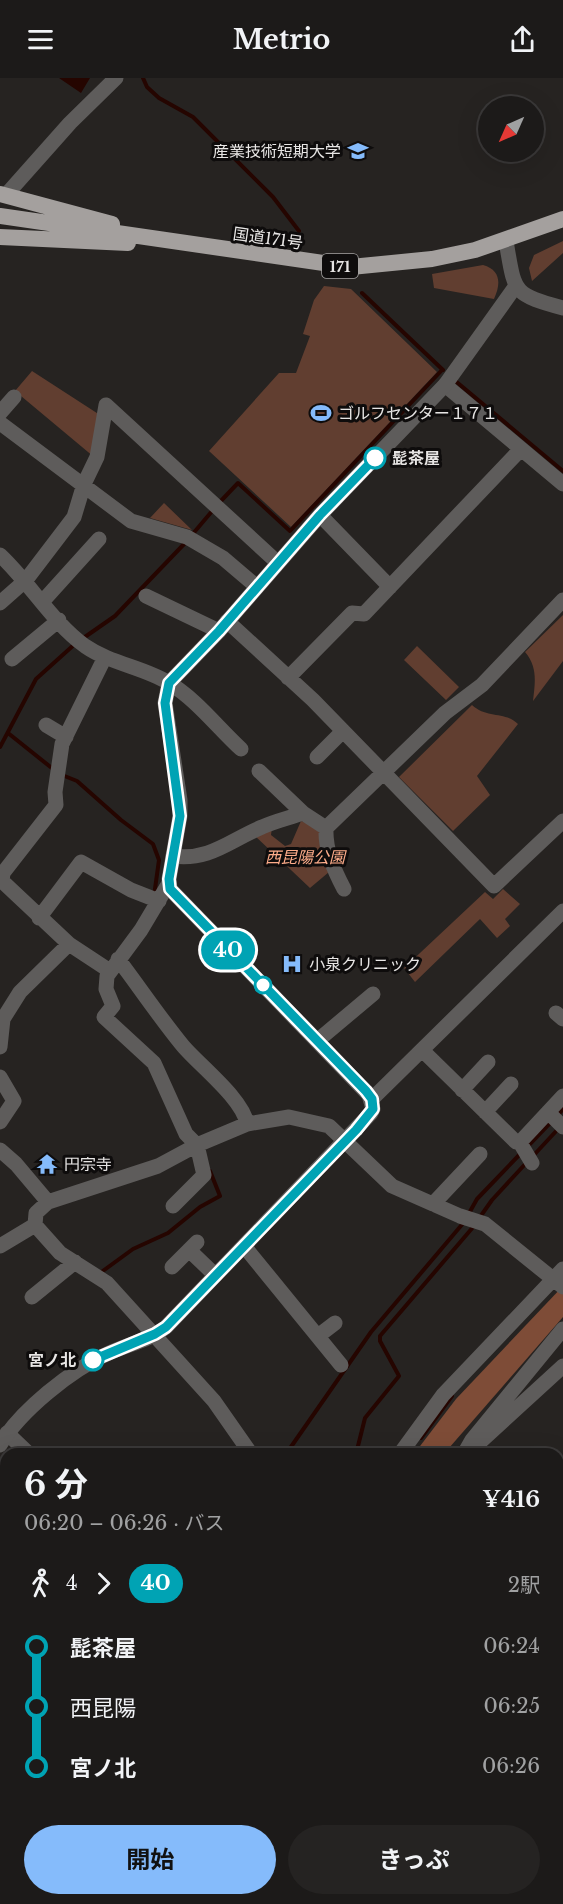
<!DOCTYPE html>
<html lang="ja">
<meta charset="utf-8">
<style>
body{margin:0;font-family:"Libre Baskerville","Noto Sans JP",serif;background:#252322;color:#f1f3f6;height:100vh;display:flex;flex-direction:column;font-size:22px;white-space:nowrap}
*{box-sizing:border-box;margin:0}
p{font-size:20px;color:#a0a1a2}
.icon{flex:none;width:33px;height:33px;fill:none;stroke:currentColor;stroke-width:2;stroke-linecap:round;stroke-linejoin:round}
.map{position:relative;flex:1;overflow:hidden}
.sheet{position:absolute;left:0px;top:1370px;width:564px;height:458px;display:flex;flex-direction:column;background:#1c1a19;border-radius:18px 18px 0 0;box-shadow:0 6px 24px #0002,0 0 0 2px #3a3838}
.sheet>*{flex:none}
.badge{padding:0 12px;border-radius:20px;font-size:21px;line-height:39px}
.needle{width:39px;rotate:225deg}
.fabs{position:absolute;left:478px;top:18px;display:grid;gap:12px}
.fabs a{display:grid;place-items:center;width:66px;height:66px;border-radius:50%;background:#1c1a19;box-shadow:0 6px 24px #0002,0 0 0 2px #3a3838;font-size:30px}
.map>.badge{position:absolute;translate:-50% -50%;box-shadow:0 0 0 3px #fff}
.legs{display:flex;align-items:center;gap:9px;height:66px;padding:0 24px;font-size:20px}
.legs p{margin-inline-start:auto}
.overview{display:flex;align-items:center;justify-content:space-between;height:102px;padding:0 24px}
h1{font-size:33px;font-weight:700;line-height:45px}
.button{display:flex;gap:12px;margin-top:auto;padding:12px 24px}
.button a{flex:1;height:69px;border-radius:36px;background:#85bbfb;color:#111;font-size:24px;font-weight:700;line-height:69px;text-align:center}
.button a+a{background:#252322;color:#f1f3f6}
ul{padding:0 24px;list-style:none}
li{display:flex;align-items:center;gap:21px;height:60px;font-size:22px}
li i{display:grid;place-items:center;width:9px;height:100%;margin:0 8px;background:currentColor}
li i::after{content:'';width:15px;height:15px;margin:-8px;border:4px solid;border-radius:50%;background:#1c1a19}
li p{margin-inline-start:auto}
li:first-child i{background:linear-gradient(#0000 50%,currentColor 0)}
li:last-child i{background:linear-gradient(currentColor 50%,#0000 0)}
header{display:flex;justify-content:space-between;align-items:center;height:78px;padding:0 24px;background:#1c1a19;font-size:27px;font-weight:700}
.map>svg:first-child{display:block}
.green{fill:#613e30}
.forest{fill:#7e4c37}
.water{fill:#250500}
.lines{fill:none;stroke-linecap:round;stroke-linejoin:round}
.stream{stroke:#250500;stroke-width:4}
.minor{stroke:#5e5c5b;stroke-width:15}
.tertiary{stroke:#5e5c5b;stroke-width:15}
.trunk{stroke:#a4a09e;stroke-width:16}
.line-1-casing{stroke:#fff;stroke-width:14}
.line-1{stroke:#00a3b4;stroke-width:9}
.stop-1-dot{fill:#fff;stroke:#00a3b4;stroke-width:3}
.labels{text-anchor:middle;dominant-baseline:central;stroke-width:6;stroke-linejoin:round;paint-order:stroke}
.shield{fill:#0e0c0c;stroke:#a6a4a3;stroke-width:1.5}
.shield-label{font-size:15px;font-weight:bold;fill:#e7e5e4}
.poi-label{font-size:16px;fill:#e7e5e4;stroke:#0e0c0c;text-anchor:start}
.street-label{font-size:16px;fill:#e7e5e4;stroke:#0e0c0c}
.stop-label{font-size:16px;font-weight:bold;fill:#e7e5e4;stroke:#0e0c0c;text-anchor:start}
.park-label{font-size:16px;font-style:italic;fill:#fdac8a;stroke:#0e0c0c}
</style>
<header><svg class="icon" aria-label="menu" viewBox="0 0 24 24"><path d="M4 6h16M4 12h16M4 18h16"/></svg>Metrio<svg class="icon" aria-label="share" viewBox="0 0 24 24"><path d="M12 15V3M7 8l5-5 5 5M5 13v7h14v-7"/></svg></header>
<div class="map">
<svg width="563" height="1826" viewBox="0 0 563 1826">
<rect width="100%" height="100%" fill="#262321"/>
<path class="green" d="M 563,163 L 563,175 L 532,203 L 529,190 L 534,177 Z
M 483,187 C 501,192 501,206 494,221 L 434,210 L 432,196 Z
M 324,208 L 351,211 L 437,294 L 291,449 L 209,373 L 279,295 L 296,295 L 310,258 L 303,256 L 314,222 Z
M 32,293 L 103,339 L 94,379 L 15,313 Z
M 164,425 L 192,452 L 150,440 Z
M 563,537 L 563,583 L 533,623 C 535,605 538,589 525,574 Z
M 417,568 L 459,609 L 446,622 L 404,582 Z
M 472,627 C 487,641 505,633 518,646 L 477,698 L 490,717 L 453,753 L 399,699 Z
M 301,743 L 319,750 L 329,794 L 310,810 L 254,757 L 272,749 L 271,757 L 285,768 L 291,766 Z
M 503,811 L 520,826 L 505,841 L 510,848 L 497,860 L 480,841 L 415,904 L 404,890 L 485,814 L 493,821 Z
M 563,1509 L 563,1624 L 558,1630 L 558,1515 Z
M 298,1821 L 375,1821 L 370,1826 L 293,1826 Z"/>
<path class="forest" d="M 563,1208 L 563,1239 L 449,1370 L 443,1375 L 414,1376 L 456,1321 Z"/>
<path class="water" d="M 59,0 L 90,0 L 81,15 Z
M 563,1653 L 563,1826 L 392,1826 L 397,1821 L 558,1821 L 558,1657 Z"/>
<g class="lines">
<path class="stream" d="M 143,0 L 147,9 L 159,20 L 193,39 L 273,119 L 299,153
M 362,215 L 443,292
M 453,301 L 563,393
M 218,426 L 238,405 L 290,453 L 442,292
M 191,458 L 213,432
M 82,561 L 115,538 L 186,464
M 8,655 L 53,691
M 0,669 L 36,601 L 76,565
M 62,697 L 77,703 L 121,742 L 153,766 L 159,782 L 154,818
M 556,1039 L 563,1031
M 527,1069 L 551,1044
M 533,1078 L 559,1050
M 468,1137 L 477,1121 L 522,1074
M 480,1139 L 492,1122 L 528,1083
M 100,1195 L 133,1171 L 168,1155 L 200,1129 L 220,1118 L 210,1093
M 421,1360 L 452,1318
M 286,1376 L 371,1254 L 465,1143
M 356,1376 L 365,1340 L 399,1298 L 380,1263 L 380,1258 L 474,1148
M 0,1813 L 6,1806"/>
<path class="minor" d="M 6,117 L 70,45 L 116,0
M 445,307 L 563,406
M 0,335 L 14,319
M 0,345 L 131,443 L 187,459 L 223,480 L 256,508
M 320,437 L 390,509
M 0,477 C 30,505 52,544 85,568 C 111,586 143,589 169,605 C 196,621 218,650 241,671
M 146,518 L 219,553
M 43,523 L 99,461
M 0,525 L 26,502 L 74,439 L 84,406 L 97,379 L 106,327 L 278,485
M 227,543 L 313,622 L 494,808 L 563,743
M 105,579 L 62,666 L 55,714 L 56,727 L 3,795 L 2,803 L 69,866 L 110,893
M 12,581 L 59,542
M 288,600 L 352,535 L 364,536 L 521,371
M 46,647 L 66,659
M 317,679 L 343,653
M 259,693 L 303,735 L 326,750 C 325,772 334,792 344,811
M 326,750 L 445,635 L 482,607 L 563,522
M 173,778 C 210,783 230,762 262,749 C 275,743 289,740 303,735
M 169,805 L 141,852 L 107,898 L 106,911 L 113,928 L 104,939 L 154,985 L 186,1056 L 197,1067 L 204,1097 L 173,1128
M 39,840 L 81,784 L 131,812 L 159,823
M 118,881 C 140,910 160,940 183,968 C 200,988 243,1021 247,1046
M 556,935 L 563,941
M 317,963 L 373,916
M 0,969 L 3,941 L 20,914 L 69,866
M 422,972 L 516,1064 L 522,1062 L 563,1018
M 0,999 L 14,1023 L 0,1044
M 462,1012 L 488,984
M 372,1021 L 563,833
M 485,1034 L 511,1006
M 548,1034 L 563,1049
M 519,1063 L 532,1085
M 0,1072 L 16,1086 L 48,1124
M 433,1126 L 480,1076
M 0,1168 L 35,1147
M 244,1168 L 341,1287
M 189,1172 L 215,1197
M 172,1189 L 197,1164
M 32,1219 L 75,1184
M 318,1258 L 335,1245
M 7,1355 L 29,1376
M 479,1365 L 563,1288
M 251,1376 L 214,1323 L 107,1205 L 60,1175 L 35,1147 L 36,1135 L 48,1124 L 158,1088 L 197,1067 L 247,1046 L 289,1039 L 329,1048 L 392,1108 L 460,1138 L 485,1146 L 563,1209
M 400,1376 L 443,1317 L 563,1191
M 464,1376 L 472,1362 L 563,1251
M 0,1434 L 6,1440
M 0,1538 L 6,1532
M 47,1826 L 52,1821"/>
<path class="tertiary" d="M 506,163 C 515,214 511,216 563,230
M 0,1367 C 20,1333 71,1292 107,1276 C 126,1267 150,1262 166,1249 L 371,1035 L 373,1031 L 369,1017 L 170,811 L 169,801 L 180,738 L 180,722 L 165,625 L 169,605 L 219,553 L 320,437 L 445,307 L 515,209"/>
<path class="trunk" d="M 0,116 L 112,146
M 0,138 L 351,189 L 432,181 L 475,172 L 563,141
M 0,159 L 128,165"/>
</g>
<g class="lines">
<g class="line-1-casing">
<path id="line-1" d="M 93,1282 L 155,1256 L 166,1249 L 356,1052 L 373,1031 L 372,1021 L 366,1013 L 170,811 L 169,801 L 180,738 L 165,625 L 169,605 L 219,553 L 320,437 L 375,380"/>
</g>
<use href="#line-1" class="line-1"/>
</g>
<defs>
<g id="university-bare" transform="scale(1.62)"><path d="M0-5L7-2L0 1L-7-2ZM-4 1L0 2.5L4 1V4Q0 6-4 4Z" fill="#85bbfb" stroke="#0e0c0c" stroke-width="2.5" paint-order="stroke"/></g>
<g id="stadium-bare" transform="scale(1.62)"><path d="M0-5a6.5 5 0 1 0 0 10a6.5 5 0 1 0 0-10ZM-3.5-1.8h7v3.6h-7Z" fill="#85bbfb" stroke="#0e0c0c" stroke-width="2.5" paint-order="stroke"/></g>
<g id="hospital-bare" transform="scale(1.62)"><path d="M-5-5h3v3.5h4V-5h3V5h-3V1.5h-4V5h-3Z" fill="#85bbfb" stroke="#0e0c0c" stroke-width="2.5" paint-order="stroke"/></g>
<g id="temple-bare" transform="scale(1.62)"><path d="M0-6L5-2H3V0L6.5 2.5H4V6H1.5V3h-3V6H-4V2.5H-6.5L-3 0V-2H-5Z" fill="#85bbfb" stroke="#0e0c0c" stroke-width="2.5" paint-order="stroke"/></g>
</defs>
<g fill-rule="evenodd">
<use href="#university-bare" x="358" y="73"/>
<use href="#stadium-bare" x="321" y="335"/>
<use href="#hospital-bare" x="292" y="886"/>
<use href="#temple-bare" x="47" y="1086"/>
</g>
<g class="stop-1-dot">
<circle cx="375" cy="380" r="10"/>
<circle cx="263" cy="907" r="8"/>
<circle cx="93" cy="1282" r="10"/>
</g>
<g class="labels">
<rect class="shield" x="322" y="176" width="36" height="24" rx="4.5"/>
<g class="shield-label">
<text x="340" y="188">171</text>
</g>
<g class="poi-label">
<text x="341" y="73" text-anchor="end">産業技術短期大学</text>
<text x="338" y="335">ゴルフセンター１７１</text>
<text x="309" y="886">小泉クリニック</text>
<text x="64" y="1086">円宗寺</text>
</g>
<g class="street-label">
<text transform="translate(268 160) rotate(8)">国道171号</text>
</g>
<g class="stop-label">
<text x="392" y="380">髭茶屋</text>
<text x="76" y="1282" text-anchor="end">宮ノ北</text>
</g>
<g class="park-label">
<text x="305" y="779">西昆陽公園</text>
</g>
</g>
</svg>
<div class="fabs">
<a><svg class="needle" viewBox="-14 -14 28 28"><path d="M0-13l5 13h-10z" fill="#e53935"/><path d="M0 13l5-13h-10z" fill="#a0a1a2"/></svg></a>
</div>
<b class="badge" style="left:228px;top:872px;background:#00a3b4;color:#fff">40</b>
<section class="sheet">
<div class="overview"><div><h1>6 分</h1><p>06:20 – 06:26 · バス</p></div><b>¥416</b></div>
<div class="legs"><svg class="icon" aria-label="walk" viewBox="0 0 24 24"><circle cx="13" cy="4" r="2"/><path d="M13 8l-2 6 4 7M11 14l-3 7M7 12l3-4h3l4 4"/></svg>4<svg class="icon" aria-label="forward" viewBox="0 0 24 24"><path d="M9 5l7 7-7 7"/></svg><b class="badge" style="background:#00a3b4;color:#fff">40</b><p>2駅</p></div>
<ul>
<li><i style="color:#00a3b4"></i><b>髭茶屋</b><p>06:24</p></li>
<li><i style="color:#00a3b4"></i><span>西昆陽</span><p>06:25</p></li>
<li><i style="color:#00a3b4"></i><b>宮ノ北</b><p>06:26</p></li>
</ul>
<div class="button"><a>開始</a><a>きっぷ</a></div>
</section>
</div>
